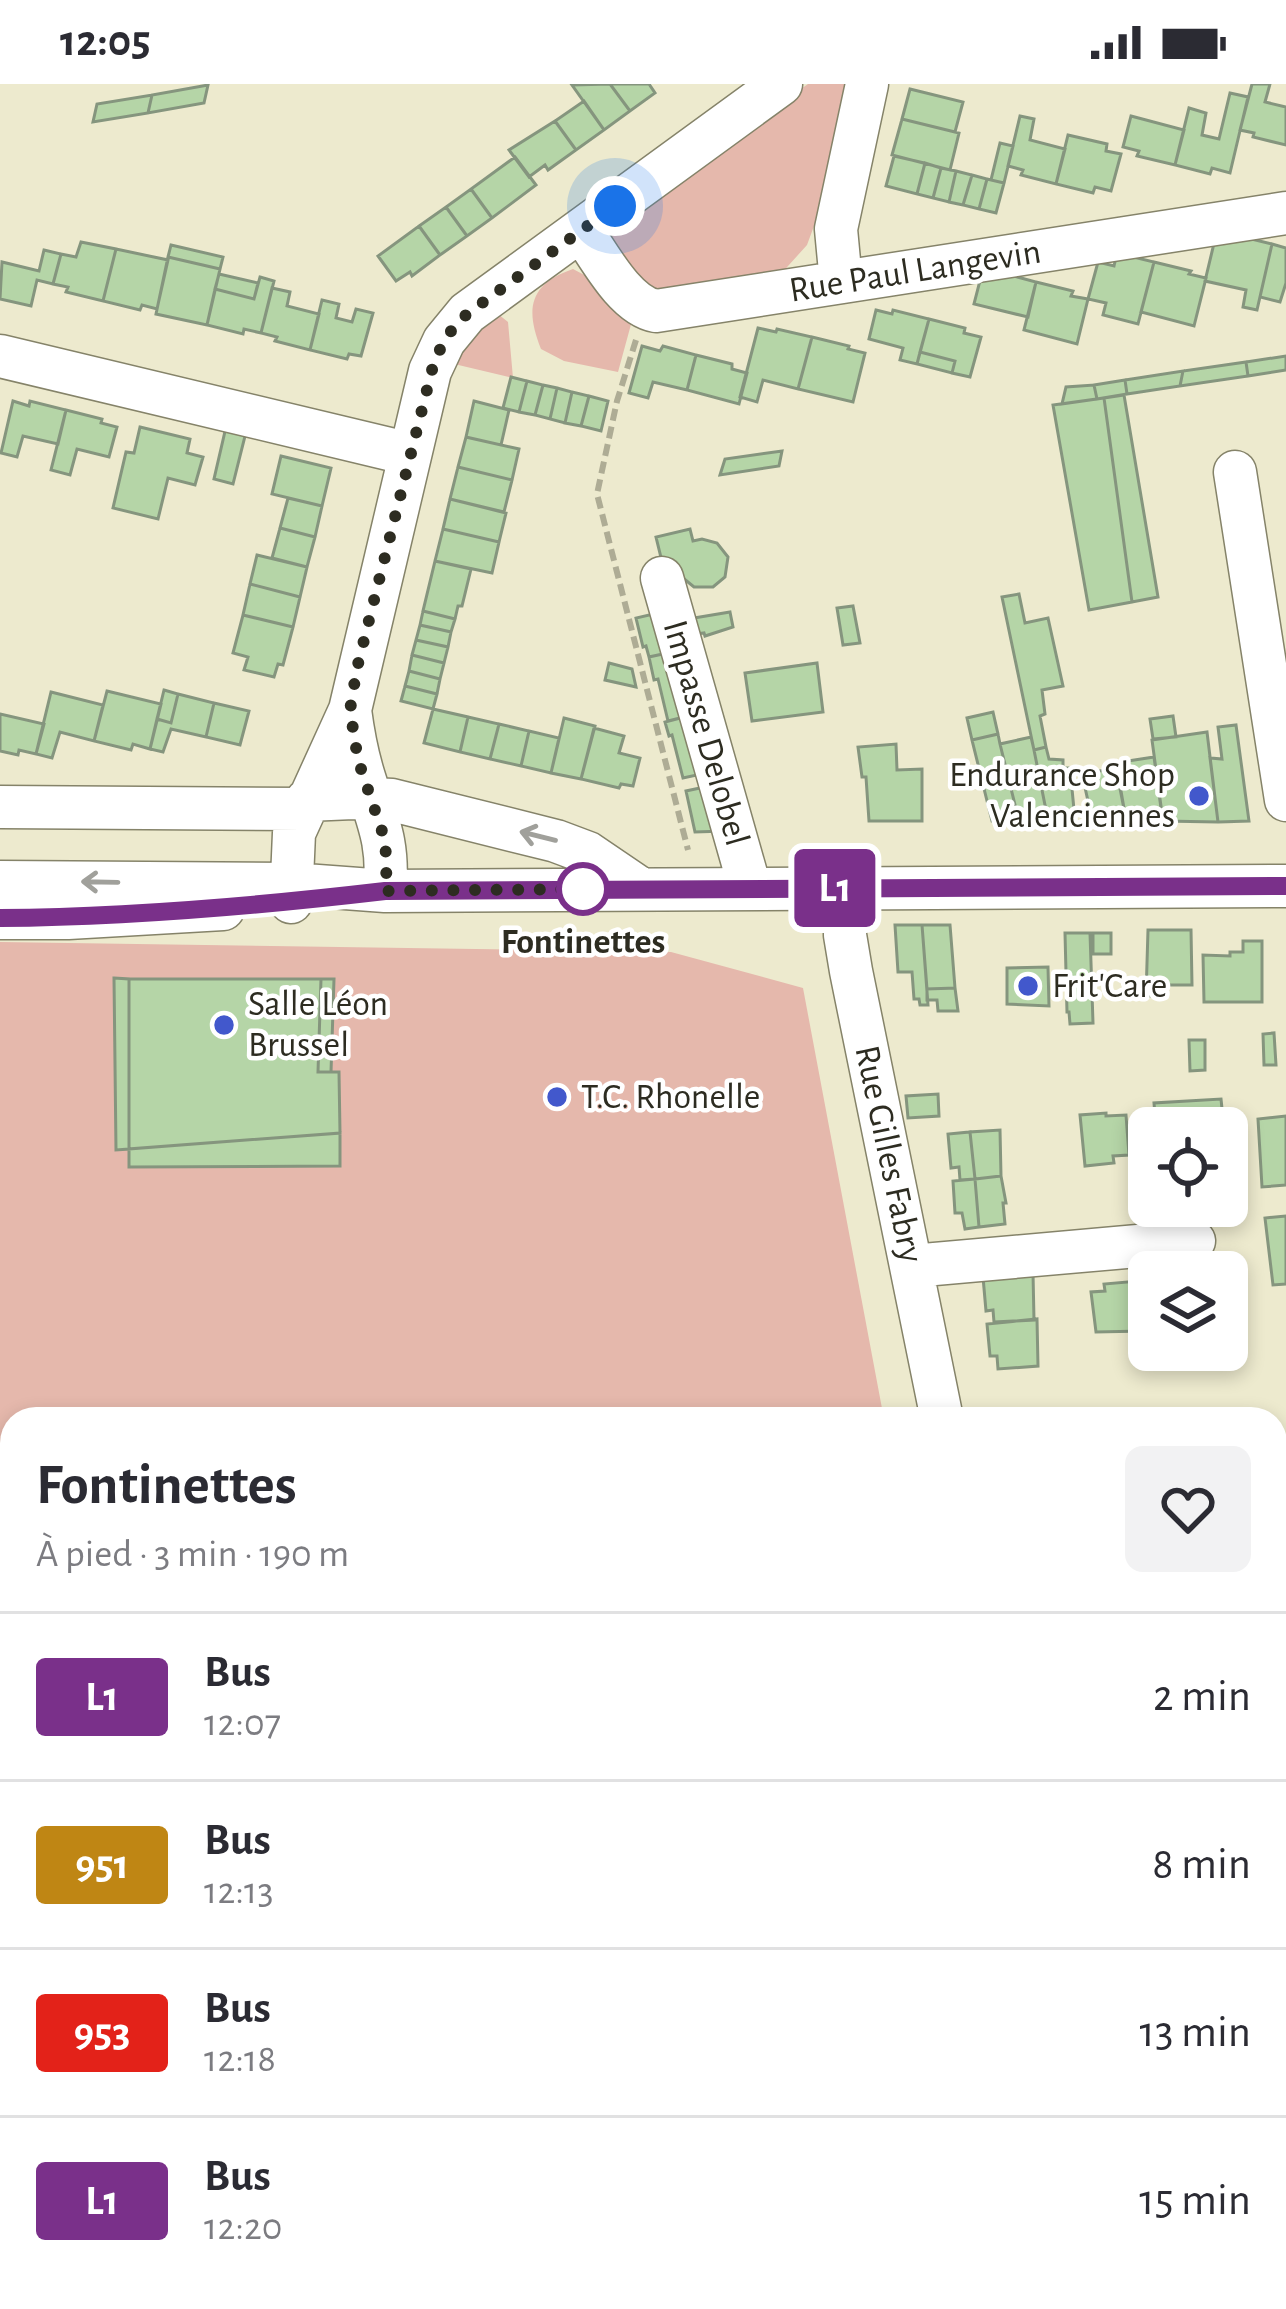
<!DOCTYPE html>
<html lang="fr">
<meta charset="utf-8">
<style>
body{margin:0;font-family:"Alegreya Sans",sans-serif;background:#f2f2f3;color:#2b2b33;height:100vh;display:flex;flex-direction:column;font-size:45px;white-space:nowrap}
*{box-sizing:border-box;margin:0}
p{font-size:39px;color:#7c7c81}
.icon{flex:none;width:66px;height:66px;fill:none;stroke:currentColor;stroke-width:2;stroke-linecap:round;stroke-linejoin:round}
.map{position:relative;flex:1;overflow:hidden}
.drawer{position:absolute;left:0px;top:1323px;width:1287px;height:903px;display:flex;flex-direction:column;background:#fff;border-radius:36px 36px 0 0;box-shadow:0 6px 18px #0003}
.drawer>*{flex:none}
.badge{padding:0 24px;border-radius:9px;font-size:42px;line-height:78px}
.fabs{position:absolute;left:1128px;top:1023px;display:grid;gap:24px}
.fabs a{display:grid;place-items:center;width:120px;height:120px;border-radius:18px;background:#fff;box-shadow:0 6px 18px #0003;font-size:60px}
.you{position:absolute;width:60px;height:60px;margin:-30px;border:9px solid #fff;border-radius:50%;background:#1a73e8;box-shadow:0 0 0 18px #1a73e833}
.map>.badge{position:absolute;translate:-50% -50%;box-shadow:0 0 0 6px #fff}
.round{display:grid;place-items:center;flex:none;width:126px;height:126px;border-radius:18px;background:#f2f2f3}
.headline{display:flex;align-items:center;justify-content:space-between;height:204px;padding:0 36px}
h1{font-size:57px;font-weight:600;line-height:90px}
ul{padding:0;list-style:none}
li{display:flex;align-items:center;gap:36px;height:168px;padding:0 36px;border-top:3px solid #e1e1e2}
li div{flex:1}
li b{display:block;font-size:45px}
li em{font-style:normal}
li .badge{min-width:132px;font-weight:700;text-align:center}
.status{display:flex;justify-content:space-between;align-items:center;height:84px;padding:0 60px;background:#fff;direction:ltr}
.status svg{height:33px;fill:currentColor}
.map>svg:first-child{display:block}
.green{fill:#e5b8ac}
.building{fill:#b5d5a7;stroke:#85957e;stroke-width:3}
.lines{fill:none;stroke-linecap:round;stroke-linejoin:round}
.minor-casing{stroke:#858369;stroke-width:45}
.path{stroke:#aeac95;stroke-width:6;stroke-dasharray:12 6;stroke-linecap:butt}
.minor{stroke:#fff;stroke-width:42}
.oneway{stroke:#a0a09b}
.line-casing{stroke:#fff;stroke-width:27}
.line{stroke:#7a308a;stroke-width:18}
.walk{stroke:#2d2c21;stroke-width:12;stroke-dasharray:0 21.6}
.poi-dot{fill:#4258cc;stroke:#fff;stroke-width:4.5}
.stop-dot{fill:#fff;stroke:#7a308a;stroke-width:6}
.labels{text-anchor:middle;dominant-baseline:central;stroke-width:9;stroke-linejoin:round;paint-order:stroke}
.street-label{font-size:36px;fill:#2d2c21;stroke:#fff}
.poi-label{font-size:36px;fill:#2d2c21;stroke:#fff;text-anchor:start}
.stop-label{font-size:36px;font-weight:bold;fill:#2d2c21;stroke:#fff}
</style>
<div class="status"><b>12:05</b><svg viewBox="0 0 49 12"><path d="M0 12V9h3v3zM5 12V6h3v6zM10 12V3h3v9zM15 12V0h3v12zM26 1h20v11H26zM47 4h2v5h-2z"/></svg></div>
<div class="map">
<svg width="1286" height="2225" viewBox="0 0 1286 2225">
<rect width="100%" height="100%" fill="#edeace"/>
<path class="green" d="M 808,0 L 855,0 L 825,112 L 807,161 L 779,192 L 654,215 L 608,154 L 613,140 Z
M 573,185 L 590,194 L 633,233 L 618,288 L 564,277 L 541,265 C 525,225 529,200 573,185 Z
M 498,230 L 508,238 L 513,294 L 450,279 L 455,261 Z
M 0,858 L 671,868 L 803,904 L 884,1335 L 12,1335 L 12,2214 L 633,2214 L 274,2225 L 0,2225 Z"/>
<path class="building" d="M 610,0 L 649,0 L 655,9 L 630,27 Z
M 610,0 L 630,27 L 604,46 L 572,1 Z
M 1252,0 L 1270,0 L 1265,18 L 1286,23 L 1286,61 L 1253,53 L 1254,49 L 1240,46 Z
M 208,1 L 204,19 L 148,29 L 152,11 Z
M 910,5 L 963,18 L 955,48 L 902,35 Z
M 1230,9 L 1248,13 L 1230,89 L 1212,84 L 1210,90 L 1175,81 L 1189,24 L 1206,29 L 1202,51 L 1219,55 Z
M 152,11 L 148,29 L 93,38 L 97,20 Z
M 584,17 L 604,46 L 576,66 L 555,37 Z
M 1020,32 L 1034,35 L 1030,56 L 1065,65 L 1056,100 L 1021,91 L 1023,86 L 1008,82 Z
M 1131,32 L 1184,46 L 1175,81 L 1137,72 L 1139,67 L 1123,63 Z
M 902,35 L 959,49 L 950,86 L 892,71 Z
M 555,37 L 576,66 L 548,86 L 545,81 L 529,93 L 509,66 Z
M 1068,51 L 1107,60 L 1106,67 L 1121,70 L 1111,107 L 1095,103 L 1093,109 L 1056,100 Z
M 1000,59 L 1013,62 L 1004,99 L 991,96 Z
M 894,72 L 925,79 L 917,110 L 886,102 Z
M 515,73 L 536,101 L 492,134 L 471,105 Z
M 925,79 L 941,84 L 933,114 L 917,110 Z
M 941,84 L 956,87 L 949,118 L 933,114 Z
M 956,87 L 972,91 L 963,121 L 949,118 Z
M 972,91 L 987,95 L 979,125 L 963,121 Z
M 987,95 L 1004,99 L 996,129 L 979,125 Z
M 471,105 L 492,134 L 467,152 L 446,123 Z
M 446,123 L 467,152 L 440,171 L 419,142 Z
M 419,142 L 440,171 L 412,192 L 410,188 L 396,197 L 378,172 Z
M 1216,151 L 1235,151 L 1272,160 L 1257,226 L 1243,223 L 1246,206 L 1205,197 Z
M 81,158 L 116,165 L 103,217 L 66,208 L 68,203 L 53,200 L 61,170 L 76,173 Z
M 1272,160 L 1286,164 L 1286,199 L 1280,218 L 1260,213 Z
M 171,161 L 223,173 L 220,185 L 168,173 Z
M 116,165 L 168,176 L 157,225 L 142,221 L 140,226 L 103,217 Z
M 44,166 L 61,170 L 53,200 L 37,196 L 31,222 L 0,215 L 2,178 L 39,187 Z
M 1117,169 L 1154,178 L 1138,240 L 1103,231 L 1106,219 L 1088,215 L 1098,178 L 1114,182 Z
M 168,173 L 220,185 L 207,241 L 156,230 Z
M 1154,178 L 1191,187 L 1189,190 L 1206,194 L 1194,242 L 1141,228 Z
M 999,188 L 1036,198 L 1028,233 L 974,220 L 982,189 Z
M 219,190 L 258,199 L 254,215 L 215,205 Z
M 260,193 L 274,197 L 261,249 L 244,245 L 243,250 L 207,241 L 215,205 L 254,215 Z
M 1036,198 L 1073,207 L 1071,212 L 1088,215 L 1077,260 L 1024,246 Z
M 272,204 L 290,208 L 287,222 L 319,230 L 310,266 L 275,257 L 277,253 L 261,249 Z
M 322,216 L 339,220 L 336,234 L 352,238 L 356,225 L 373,229 L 361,272 L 349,270 L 347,275 L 310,266 Z
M 876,226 L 892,230 L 893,226 L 929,235 L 917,280 L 900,276 L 903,264 L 869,255 Z
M 929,235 L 965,244 L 964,249 L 981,253 L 970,293 L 952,289 L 955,277 L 920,268 Z
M 758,244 L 776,248 L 777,245 L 812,253 L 798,305 L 763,296 L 757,318 L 740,313 Z
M 812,253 L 849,262 L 848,265 L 865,269 L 853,318 L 798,305 Z
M 642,262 L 660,267 L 663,262 L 696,271 L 687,306 L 653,298 L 648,314 L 629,309 Z
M 920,268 L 955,277 L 952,289 L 917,280 Z
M 696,271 L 732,280 L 732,285 L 747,289 L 739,320 L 687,306 Z
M 1286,272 L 1286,286 L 1248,292 L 1246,278 Z
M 1246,278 L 1248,292 L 1180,302 L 1183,287 Z
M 1183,287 L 1180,302 L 1127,310 L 1125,296 Z
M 511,293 L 527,297 L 519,328 L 503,324 Z
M 1125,296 L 1127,310 L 1097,315 L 1094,301 Z
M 527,297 L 543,301 L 535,331 L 519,328 Z
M 543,301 L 557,304 L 550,335 L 535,331 Z
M 1094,301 L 1097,315 L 1062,320 L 1066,303 Z
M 557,304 L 572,308 L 565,339 L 550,335 Z
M 572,308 L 589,312 L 581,342 L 565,339 Z
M 1124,311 L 1158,513 L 1132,518 L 1104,314 Z
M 589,312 L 608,317 L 601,347 L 581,342 Z
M 1104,314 L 1132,518 L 1089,526 L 1053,321 Z
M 13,317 L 29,322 L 30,317 L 66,326 L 58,360 L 23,352 L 17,373 L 1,369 Z
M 474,317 L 509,326 L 501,361 L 466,353 Z
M 66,326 L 102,335 L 101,339 L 117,343 L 109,373 L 77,365 L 70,391 L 51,386 Z
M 140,343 L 190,355 L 187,369 L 203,373 L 195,401 L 168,394 L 158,435 L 113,424 L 126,368 L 134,369 Z
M 226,343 L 246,348 L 233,400 L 214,395 Z
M 466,353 L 519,365 L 512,396 L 458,383 Z
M 782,367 L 779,382 L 720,391 L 725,375 Z
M 281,372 L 331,384 L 322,422 L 272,410 Z
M 458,383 L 512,396 L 504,428 L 450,415 Z
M 288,414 L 322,422 L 315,453 L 280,444 Z
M 450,415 L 506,429 L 499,458 L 443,445 Z
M 280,444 L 315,453 L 307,483 L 272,474 Z
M 443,445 L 499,458 L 492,489 L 435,477 Z
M 690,445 L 693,457 L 702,455 L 717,459 L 728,473 L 725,493 L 713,503 L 694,503 L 683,494 L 667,498 L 656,453 Z
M 257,471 L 307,483 L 300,513 L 250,500 Z
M 435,477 L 471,485 L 462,522 L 458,522 L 455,535 L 423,527 Z
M 250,500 L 300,513 L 293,543 L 243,531 Z
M 1019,510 L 1025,539 L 1048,534 L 1063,602 L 1042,606 L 1045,630 L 1040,632 L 1046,663 L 1034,666 L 1002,513 Z
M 853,522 L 860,559 L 843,561 L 837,524 Z
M 423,527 L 455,535 L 451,548 L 420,541 Z
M 662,528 L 672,568 L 649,573 L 646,562 L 643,563 L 636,534 Z
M 730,528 L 733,543 L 705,552 L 704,549 L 696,550 L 694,534 Z
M 243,531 L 293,543 L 283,581 L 278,580 L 274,593 L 244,586 L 248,573 L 233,569 Z
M 420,541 L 451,548 L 448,563 L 416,556 Z
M 416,556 L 448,563 L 444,579 L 412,571 Z
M 672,568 L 688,632 L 668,637 L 658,595 L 654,596 L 649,573 Z
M 412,571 L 444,579 L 440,595 L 409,587 Z
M 609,579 L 632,585 L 636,603 L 605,596 Z
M 817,579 L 823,628 L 752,637 L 745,589 Z
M 409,587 L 440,595 L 437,610 L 405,602 Z
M 405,602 L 437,610 L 433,625 L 401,617 Z
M 164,606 L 178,610 L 171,639 L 157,635 Z
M 107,607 L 161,620 L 150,665 L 133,660 L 131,666 L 94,657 Z
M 51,608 L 103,621 L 94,657 L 60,648 L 52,674 L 36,670 Z
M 178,610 L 214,619 L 206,653 L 171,645 L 163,668 L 150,665 L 157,635 L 171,639 Z
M 214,619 L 249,627 L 240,661 L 206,653 Z
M 433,625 L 468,633 L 460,668 L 424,659 Z
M 993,628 L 998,650 L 972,656 L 967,634 Z
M 0,630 L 44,640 L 36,670 L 19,666 L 18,671 L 0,667 Z
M 688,632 L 711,688 L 683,694 L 672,651 L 669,652 L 665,638 Z
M 1173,632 L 1176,653 L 1153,655 L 1150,635 Z
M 468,633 L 499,640 L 490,675 L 460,668 Z
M 564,634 L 595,642 L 581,695 L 551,689 Z
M 499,640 L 529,647 L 521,682 L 490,675 Z
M 1236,641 L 1249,737 L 1218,738 L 1210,674 L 1222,675 L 1218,643 Z
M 594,644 L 624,652 L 619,669 L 640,674 L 633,702 L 621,700 L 619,704 L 581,695 Z
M 529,647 L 559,654 L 551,689 L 521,682 Z
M 1207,648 L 1218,738 L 1163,737 L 1152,656 Z
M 998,650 L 1000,660 L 1019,737 L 992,737 L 972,656 Z
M 1031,653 L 1034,666 L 1048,736 L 1019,737 L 1000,660 Z
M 896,660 L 897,686 L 922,685 L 922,737 L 869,737 L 866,693 L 862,693 L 858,663 Z
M 1046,663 L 1049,675 L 1063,676 L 1063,684 L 1070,684 L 1075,736 L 1048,736 L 1034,666 Z
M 1154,673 L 1161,724 L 1125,730 L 1115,679 Z
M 1117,684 L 1125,730 L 1092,735 L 1082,690 Z
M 714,701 L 725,747 L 695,748 L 686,707 Z
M 895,841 L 922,841 L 928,921 L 920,921 L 919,915 L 914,915 L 912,888 L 898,888 Z
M 922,841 L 950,841 L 955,904 L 927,905 Z
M 1148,846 L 1191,846 L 1192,901 L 1164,901 L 1165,912 L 1146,912 Z
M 1065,849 L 1090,849 L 1093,939 L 1070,940 L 1069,928 L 1067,928 Z
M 1093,849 L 1111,849 L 1111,870 L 1093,870 Z
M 1243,857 L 1262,857 L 1262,918 L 1204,918 L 1203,871 L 1230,872 L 1230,868 L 1243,868 Z
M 1048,883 L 1049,922 L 1007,920 L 1007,884 Z
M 114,894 L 129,895 L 129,1065 L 116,1066 Z
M 129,895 L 321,895 L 318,988 L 339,988 L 340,1049 L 129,1065 Z
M 321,895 L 334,895 L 331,988 L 318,988 Z
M 955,904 L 958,927 L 938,927 L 937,916 L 927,916 L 927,905 Z
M 1274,949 L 1276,981 L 1264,981 L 1263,950 Z
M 1189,956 L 1205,956 L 1205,986 L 1190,987 Z
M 938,1010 L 939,1032 L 908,1034 L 906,1012 Z
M 1221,1015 L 1224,1044 L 1156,1044 L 1154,1019 Z
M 1106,1029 L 1106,1032 L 1126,1031 L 1129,1071 L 1113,1072 L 1114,1079 L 1085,1082 L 1080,1031 Z
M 1286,1032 L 1286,1101 L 1262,1103 L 1258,1035 Z
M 1000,1046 L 1001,1092 L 975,1095 L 970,1048 Z
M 970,1048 L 975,1095 L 960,1096 L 959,1083 L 951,1084 L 948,1050 Z
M 340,1049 L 340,1082 L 129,1083 L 129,1065 Z
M 1001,1092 L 1006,1119 L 1003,1119 L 1005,1140 L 979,1143 L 975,1095 Z
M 975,1095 L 979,1143 L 965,1145 L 962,1129 L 955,1129 L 953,1097 Z
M 1286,1132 L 1286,1200 L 1273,1201 L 1265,1134 Z
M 1033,1189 L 1034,1236 L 994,1238 L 993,1226 L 986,1227 L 983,1193 Z
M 1237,1190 L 1241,1234 L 1227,1236 L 1227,1191 Z
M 1138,1197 L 1143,1247 L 1096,1248 L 1091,1208 L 1105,1207 L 1104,1200 Z
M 1037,1235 L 1038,1282 L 998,1285 L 997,1272 L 990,1272 L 987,1240 Z
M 832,1326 L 832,1335 L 573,1335 L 573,1332 L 601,1332 L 602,1328 Z
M 1286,2084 L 1286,2137 L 1275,2139 L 1275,2086 Z"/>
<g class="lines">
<g class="minor-casing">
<path id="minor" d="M 581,146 C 599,171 624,221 656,227 L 1286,129
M 841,198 L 836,145 L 867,0
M 0,272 L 410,370
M 1235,388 L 1286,716
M 662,494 L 750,804
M 350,626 C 353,649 357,671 364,693 C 378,738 389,758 385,807
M 307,716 L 353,714 L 392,716 L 556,757 L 588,769 L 641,805
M 0,723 L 303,725
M 0,798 L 291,800 L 385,807 L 1286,802
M 845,804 L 845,851 L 851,887 L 942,1335
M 291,818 L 294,749 L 350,626 L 430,287 L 444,257 L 467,229 L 781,0
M 0,834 L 68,834 L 223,825
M 912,1182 L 1194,1157
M 1275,1448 L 1286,1447
M 1122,2214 L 1124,2225
M 1257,2225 L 1286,2219"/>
</g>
<path class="path" d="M 636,256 L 617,317 L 597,410 L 688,766"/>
<use href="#minor" class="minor"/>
</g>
<defs><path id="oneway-shaft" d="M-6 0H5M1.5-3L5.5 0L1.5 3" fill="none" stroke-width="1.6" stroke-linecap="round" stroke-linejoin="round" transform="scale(3)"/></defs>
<g class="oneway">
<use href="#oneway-shaft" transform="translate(538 752) rotate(-166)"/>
<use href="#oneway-shaft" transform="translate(100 798) rotate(-179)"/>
</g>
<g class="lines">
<g class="line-casing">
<path id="line" d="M 0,834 C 129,833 257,822 385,807 L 1286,802"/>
</g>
<use href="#line" class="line"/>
<path class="walk" d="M 583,805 L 385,807 L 387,779 L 384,753 L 358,676 L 350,626 L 357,584 L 435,274 L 454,242 L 467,230 L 615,122"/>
</g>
<g class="poi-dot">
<circle cx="1199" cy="712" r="12"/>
<circle cx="1028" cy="902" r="12"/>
<circle cx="224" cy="941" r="12"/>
<circle cx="557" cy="1013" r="12"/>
</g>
<circle class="stop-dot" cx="583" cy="805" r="24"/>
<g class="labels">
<g class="street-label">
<text transform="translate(915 187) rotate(-9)">Rue Paul Langevin</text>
<text transform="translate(706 649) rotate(74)">Impasse Delobel</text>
<text transform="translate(889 1070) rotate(78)">Rue Gilles Fabry</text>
</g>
<g class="poi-label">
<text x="1175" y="691" text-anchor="end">Endurance Shop<tspan x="1175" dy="41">Valenciennes</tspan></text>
<text x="1052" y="902">Frit'Care</text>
<text x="248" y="920">Salle Léon<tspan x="248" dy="41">Brussel</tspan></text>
<text x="581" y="1013">T.C. Rhonelle</text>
</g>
<g class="stop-label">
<text x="583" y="858">Fontinettes</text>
</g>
</g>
</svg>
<div class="fabs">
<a><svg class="icon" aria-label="locate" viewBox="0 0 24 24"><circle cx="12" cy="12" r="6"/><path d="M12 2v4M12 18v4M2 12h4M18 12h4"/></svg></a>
<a><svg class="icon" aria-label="layers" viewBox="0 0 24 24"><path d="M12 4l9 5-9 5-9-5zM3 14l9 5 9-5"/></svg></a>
</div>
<div class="you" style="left:615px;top:122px"></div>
<b class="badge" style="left:835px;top:804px;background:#7a308a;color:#fff">L1</b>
<section class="drawer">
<div class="headline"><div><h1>Fontinettes</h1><p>À pied · 3 min · 190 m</p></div><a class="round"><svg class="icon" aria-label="heart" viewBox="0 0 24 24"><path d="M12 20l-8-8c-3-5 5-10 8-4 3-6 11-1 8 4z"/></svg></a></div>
<ul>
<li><span class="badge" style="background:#7a308a;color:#fff">L1</span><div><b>Bus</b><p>12:07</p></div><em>2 min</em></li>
<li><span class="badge" style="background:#bf8614;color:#fff">951</span><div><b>Bus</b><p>12:13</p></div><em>8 min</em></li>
<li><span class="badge" style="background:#e32219;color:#fff">953</span><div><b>Bus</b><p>12:18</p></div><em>13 min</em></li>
<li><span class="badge" style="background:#7a308a;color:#fff">L1</span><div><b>Bus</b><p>12:20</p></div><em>15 min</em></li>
</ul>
</section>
</div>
